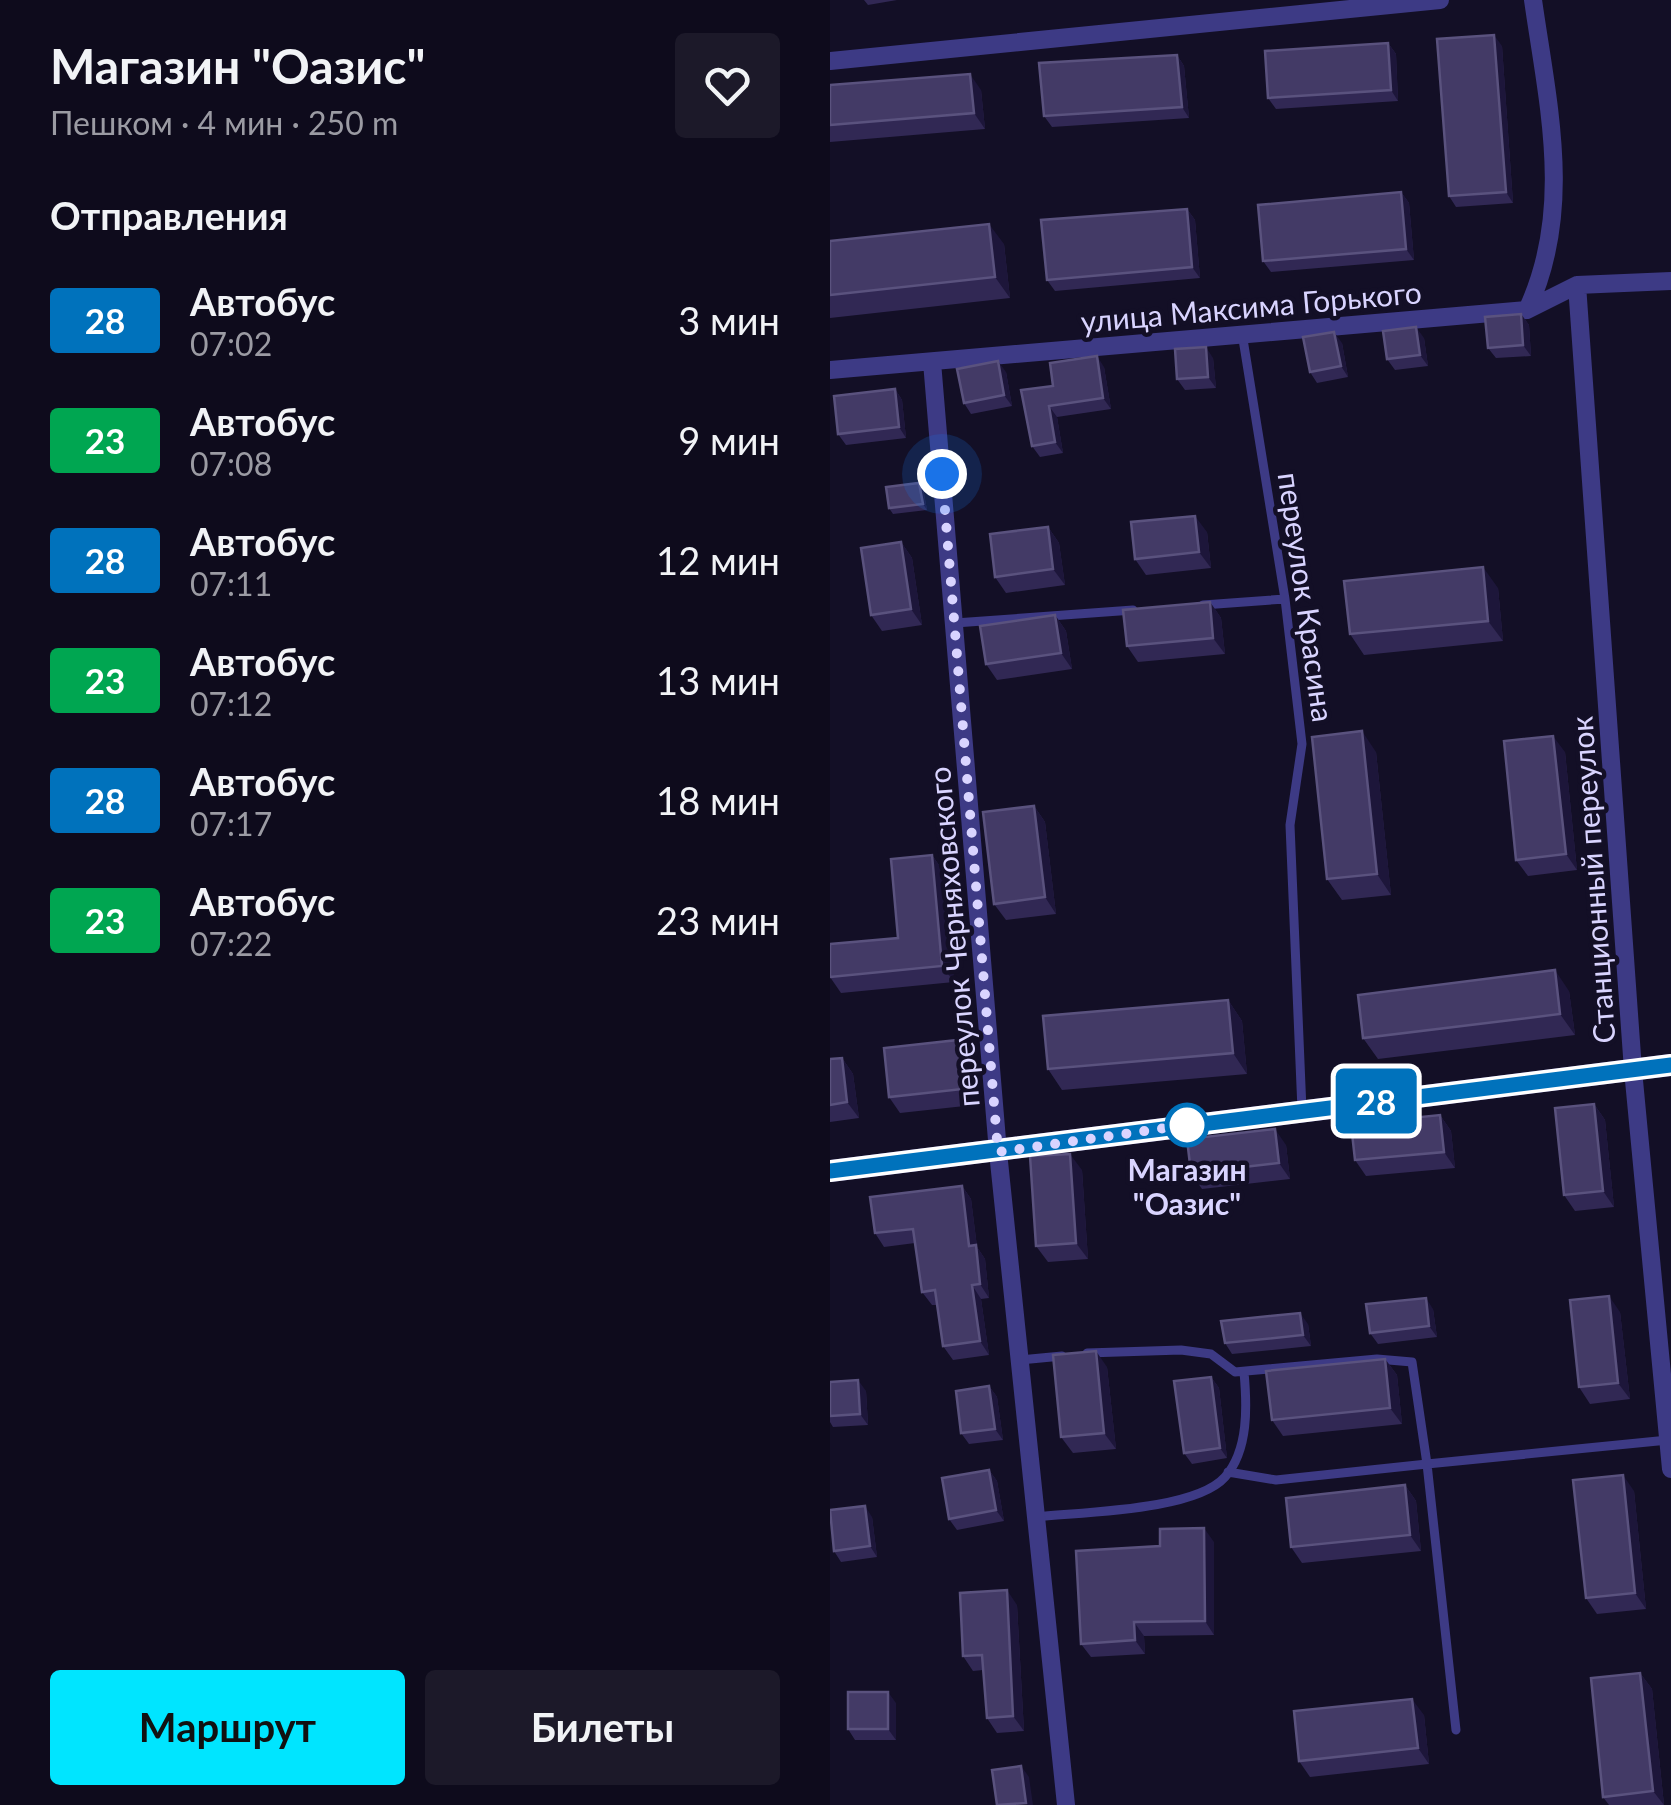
<!DOCTYPE html>
<html lang="ru">
<meta charset="utf-8">
<style>
body{margin:0;font-family:Lato,sans-serif;background:#1c1929;color:#f1f3f6;height:100vh;display:flex;flex-direction:column;font-size:38px;white-space:nowrap}
*{box-sizing:border-box;margin:0}
p{font-size:32px;color:#9b9ba3}
.icon{flex:none;width:55px;height:55px;fill:none;stroke:currentColor;stroke-width:2;stroke-linecap:round;stroke-linejoin:round}
.map{position:relative;flex:1;overflow:hidden}
.drawer{display:flex;flex-direction:column;background:#0e0b1c;width:830px}
.drawer>*{flex:none}
.badge{padding:0 20px;border-radius:8px;font-size:35px;line-height:65px}
.you{position:absolute;width:50px;height:50px;margin:-25px;border:8px solid #fff;border-radius:50%;background:#1a73e8;box-shadow:0 0 0 15px #1a73e833}
.map>.badge{position:absolute;translate:-50% -50%;box-shadow:0 0 0 5px #fff}
h2{padding:0 50px;font-size:38px;line-height:90px}
.round{display:grid;place-items:center;flex:none;width:105px;height:105px;border-radius:10px;background:#1c1929}
.overview{display:flex;align-items:center;justify-content:space-between;height:170px;padding:0 50px}
h1{font-size:48px;font-weight:700;line-height:75px}
.action{display:flex;gap:20px;margin-top:auto;padding:20px 50px}
.action a{flex:1;height:115px;border-radius:10px;background:#00e5ff;color:#111;font-size:40px;font-weight:700;line-height:115px;text-align:center}
.action a+a{background:#1c1929;color:#f1f3f6}
ul{padding:0;list-style:none}
li{display:flex;align-items:center;gap:30px;height:120px;padding:0 50px}
li div{flex:1}
li b{display:block;font-size:38px}
li em{font-style:normal}
li .badge{min-width:110px;font-weight:700;text-align:center}
main{display:flex;flex:1;min-height:0}
.map>svg:first-child{display:block}
.lines{fill:none;stroke-linecap:round;stroke-linejoin:round}
.service{stroke:#3d3a85;stroke-width:9}
.minor{stroke:#3d3a85;stroke-width:18}
.tertiary{stroke:#3d3a85;stroke-width:22}
.wall{fill:#312854}
.shaded-wall{fill:#1d163a}
.building{fill:#433a66;stroke:#5a527e;stroke-width:2.5}
.line-casing{stroke:#fff;stroke-width:22}
.line{stroke:#0072bc;stroke-width:15}
.walk{stroke:#d9d4ff;stroke-width:10;stroke-dasharray:0 18}
.stop-dot{fill:#fff;stroke:#0072bc;stroke-width:5}
.labels{text-anchor:middle;dominant-baseline:central;stroke-width:9;stroke-linejoin:round;paint-order:stroke}
.street-label{font-size:30px;fill:#d9d4ff;stroke:#130f26}
.stop-label{font-size:30px;font-weight:bold;fill:#d9d4ff;stroke:#130f26}
</style>
<main>
<section class="drawer">
<div class="overview"><div><h1>Магазин &quot;Оазис&quot;</h1><p>Пешком · 4 мин · 250 m</p></div><a class="round"><svg class="icon" aria-label="heart" viewBox="0 0 24 24"><path d="M12 20l-8-8c-3-5 5-10 8-4 3-6 11-1 8 4z"/></svg></a></div>
<h2>Отправления</h2>
<ul>
<li><span class="badge" style="background:#0072bc;color:#fff">28</span><div><b>Автобус</b><p>07:02</p></div><em>3 мин</em></li>
<li><span class="badge" style="background:#00a651;color:#fff">23</span><div><b>Автобус</b><p>07:08</p></div><em>9 мин</em></li>
<li><span class="badge" style="background:#0072bc;color:#fff">28</span><div><b>Автобус</b><p>07:11</p></div><em>12 мин</em></li>
<li><span class="badge" style="background:#00a651;color:#fff">23</span><div><b>Автобус</b><p>07:12</p></div><em>13 мин</em></li>
<li><span class="badge" style="background:#0072bc;color:#fff">28</span><div><b>Автобус</b><p>07:17</p></div><em>18 мин</em></li>
<li><span class="badge" style="background:#00a651;color:#fff">23</span><div><b>Автобус</b><p>07:22</p></div><em>23 мин</em></li>
</ul>
<div class="action"><a>Маршрут</a><a>Билеты</a></div>
</section>
<div class="map">
<svg width="841" height="1805" viewBox="0 0 841 1805">
<rect width="100%" height="100%" fill="#130f26"/>
<g class="lines">
<path class="service" d="M 412,333 L 455,599 L 472,744 L 460,825 L 472,1110
M 373,605 L 455,599
M 125,623 L 303,610
M 257,1353 L 351,1350 L 381,1354 L 405,1372 L 547,1359 L 582,1362 L 597,1464 L 446,1480 L 398,1472
M 190,1360 L 232,1356
M 206,1517 C 250,1512 365,1511 395,1477 C 419,1450 417,1405 414,1372
M 626,1730 L 597,1464 L 838,1440"/>
<path class="minor" d="M 0,61 L 610,0
M 747,285 L 803,1070 L 841,1469
M 697,310 C 744,210 718,105 703,0
M 102,362 L 168,1152 L 236,1805
M 0,370 L 697,310 L 747,285 L 841,281"/>
<path class="tertiary" d="M 0,1171 L 841,1065"/>
</g>
<path class="wall" d="M 34,0 L 67,0 L 38,5 Z
M 558,43 L 566,54 L 568,101 L 446,109 L 438,98 Z
M 672,46 L 683,203 L 626,207 L 619,196 Z
M 347,55 L 354,66 L 359,118 L 222,127 L 214,116 Z
M 0,85 L 151,90 L 155,129 L 0,142 Z
M 571,192 L 579,203 L 584,260 L 441,272 L 433,261 Z
M 357,209 L 365,220 L 370,278 L 225,291 L 217,280 Z
M 0,241 L 174,244 L 180,298 L 0,318 Z
M 691,314 L 699,325 L 701,356 L 666,358 L 658,348 Z
M 594,338 L 598,366 L 565,370 L 557,359 Z
M 512,343 L 518,377 L 487,383 L 480,372 Z
M 383,358 L 386,388 L 355,390 L 347,379 Z
M 274,367 L 281,409 L 227,417 L 233,453 L 210,457 L 202,446 L 223,386 Z
M 176,372 L 182,406 L 141,414 L 134,403 Z
M 65,389 L 72,400 L 76,438 L 16,445 L 8,434 Z
M 93,488 L 97,510 L 63,514 L 59,508 Z
M 218,527 L 229,543 L 235,585 L 176,593 L 165,577 Z
M 377,532 L 381,568 L 316,575 L 305,559 Z
M 71,542 L 82,558 L 92,625 L 52,631 L 41,615 Z
M 668,588 L 673,641 L 534,655 L 520,634 Z
M 380,602 L 391,618 L 395,654 L 308,662 L 297,646 Z
M 225,615 L 236,631 L 242,669 L 167,680 L 156,664 Z
M 546,752 L 561,895 L 512,900 L 497,879 Z
M 735,752 L 747,870 L 698,876 L 686,860 Z
M 204,806 L 215,822 L 226,914 L 176,920 L 164,904 Z
M 102,855 L 113,871 L 124,982 L 11,993 L 0,977 L 68,938 Z
M 739,991 L 745,1035 L 548,1059 L 533,1038 Z
M 398,1000 L 412,1021 L 417,1074 L 232,1090 L 218,1069 Z
M 128,1040 L 139,1056 L 144,1105 L 70,1113 L 59,1097 Z
M 12,1058 L 23,1074 L 29,1118 L 0,1122 L 0,1059 Z
M 764,1104 L 775,1120 L 784,1207 L 745,1211 L 734,1195 Z
M 610,1115 L 621,1131 L 625,1168 L 536,1176 L 525,1160 Z
M 456,1145 L 460,1179 L 372,1189 L 361,1173 Z
M 252,1170 L 258,1259 L 218,1262 L 206,1246 Z
M 132,1186 L 141,1199 L 147,1247 L 155,1259 L 159,1298 L 151,1299 L 159,1355 L 123,1360 L 113,1346 L 107,1305 L 102,1305 L 92,1292 L 85,1243 L 54,1247 L 45,1233 Z
M 603,1309 L 607,1337 L 548,1344 L 540,1333 Z
M 790,1312 L 800,1399 L 760,1404 L 749,1387 Z
M 478,1324 L 481,1346 L 402,1354 L 395,1343 Z
M 555,1359 L 567,1375 L 572,1424 L 453,1436 L 442,1420 Z
M 277,1367 L 286,1449 L 243,1453 L 231,1437 Z
M 381,1377 L 389,1388 L 397,1458 L 362,1464 L 354,1453 Z
M 0,1382 L 36,1391 L 38,1425 L 3,1427 L 0,1422 Z
M 159,1386 L 167,1397 L 173,1440 L 139,1444 L 131,1433 Z
M 159,1470 L 167,1481 L 174,1521 L 127,1530 L 119,1519 Z
M 575,1485 L 586,1501 L 591,1551 L 472,1563 L 461,1547 Z
M 804,1491 L 816,1609 L 767,1614 L 756,1598 Z
M 42,1517 L 47,1557 L 11,1562 L 4,1551 Z
M 384,1542 L 384,1635 L 314,1636 L 315,1654 L 261,1657 L 251,1644 Z
M 187,1605 L 194,1731 L 167,1733 L 157,1718 L 153,1670 L 143,1671 L 133,1656 Z
M 810,1673 L 822,1689 L 834,1805 L 779,1805 L 773,1797 Z
M 66,1703 L 66,1740 L 25,1740 L 18,1729 Z
M 594,1715 L 599,1764 L 480,1777 L 469,1761 Z"/>
<path class="shaded-wall" d="M 664,35 L 672,46 L 683,203 L 676,192 Z
M 558,43 L 566,54 L 568,101 L 561,90 Z
M 347,55 L 354,66 L 359,118 L 352,107 Z
M 140,74 L 151,90 L 155,129 L 144,113 Z
M 571,192 L 579,203 L 584,260 L 576,249 Z
M 357,209 L 365,220 L 370,278 L 362,267 Z
M 159,224 L 174,244 L 180,298 L 165,277 Z
M 691,314 L 699,325 L 701,356 L 693,345 Z
M 586,327 L 594,338 L 598,366 L 590,355 Z
M 504,332 L 512,343 L 518,377 L 511,366 Z
M 376,347 L 383,358 L 386,388 L 378,377 Z
M 267,356 L 274,367 L 281,409 L 273,398 Z
M 168,361 L 176,372 L 182,406 L 174,395 Z
M 65,389 L 72,400 L 76,438 L 69,427 Z
M 219,406 L 227,417 L 233,453 L 225,442 Z
M 89,483 L 93,488 L 97,510 L 93,504 Z
M 365,516 L 377,532 L 381,568 L 369,552 Z
M 218,527 L 229,543 L 235,585 L 223,569 Z
M 71,542 L 82,558 L 92,625 L 81,609 Z
M 653,567 L 668,588 L 673,641 L 658,621 Z
M 380,602 L 391,618 L 395,654 L 383,638 Z
M 225,615 L 236,631 L 242,669 L 231,653 Z
M 532,731 L 546,752 L 561,895 L 547,874 Z
M 723,736 L 735,752 L 747,870 L 736,854 Z
M 204,806 L 215,822 L 226,914 L 215,897 Z
M 102,855 L 113,871 L 124,982 L 112,966 Z
M 725,970 L 739,991 L 745,1035 L 730,1014 Z
M 398,1000 L 412,1021 L 417,1074 L 403,1053 Z
M 128,1040 L 139,1056 L 144,1105 L 133,1089 Z
M 12,1058 L 23,1074 L 29,1118 L 17,1102 Z
M 764,1104 L 775,1120 L 784,1207 L 773,1191 Z
M 610,1115 L 621,1131 L 625,1168 L 614,1152 Z
M 445,1129 L 456,1145 L 460,1179 L 449,1163 Z
M 240,1154 L 252,1170 L 258,1259 L 246,1243 Z
M 132,1186 L 141,1199 L 147,1247 L 155,1259 L 159,1298 L 150,1284 L 139,1246 Z
M 142,1285 L 151,1299 L 159,1355 L 150,1341 Z
M 779,1296 L 790,1312 L 800,1399 L 788,1383 Z
M 596,1298 L 603,1309 L 607,1337 L 599,1326 Z
M 470,1313 L 478,1324 L 481,1346 L 473,1335 Z
M 266,1351 L 277,1367 L 286,1449 L 274,1433 Z
M 555,1359 L 567,1375 L 572,1424 L 560,1408 Z
M 381,1377 L 389,1388 L 397,1458 L 390,1448 Z
M 28,1380 L 36,1391 L 38,1425 L 30,1414 Z
M 159,1386 L 167,1397 L 173,1440 L 165,1429 Z
M 159,1470 L 167,1481 L 174,1521 L 166,1510 Z
M 793,1475 L 804,1491 L 816,1609 L 805,1593 Z
M 575,1485 L 586,1501 L 591,1551 L 580,1535 Z
M 35,1506 L 42,1517 L 47,1557 L 40,1546 Z
M 374,1528 L 384,1542 L 384,1635 L 375,1621 Z
M 177,1590 L 187,1605 L 194,1731 L 183,1716 Z
M 304,1622 L 314,1636 L 315,1654 L 305,1640 Z
M 810,1673 L 822,1689 L 834,1805 L 823,1791 Z
M 58,1692 L 66,1703 L 66,1740 L 58,1729 Z
M 582,1699 L 594,1715 L 599,1764 L 588,1748 Z
M 191,1766 L 199,1777 L 203,1805 L 198,1805 L 196,1803 Z"/>
<path class="building" d="M 664,35 L 676,192 L 619,196 L 607,39 Z
M 558,43 L 561,90 L 438,98 L 435,51 Z
M 347,55 L 352,107 L 214,116 L 209,63 Z
M 140,74 L 144,113 L 0,125 L 0,85 Z
M 571,192 L 576,249 L 433,261 L 428,205 Z
M 357,209 L 362,267 L 217,280 L 211,220 Z
M 159,224 L 165,277 L 0,295 L 0,241 Z
M 691,314 L 693,345 L 658,348 L 655,317 Z
M 586,327 L 590,355 L 557,359 L 553,331 Z
M 504,332 L 511,366 L 480,372 L 473,337 Z
M 376,347 L 378,377 L 347,379 L 345,349 Z
M 267,356 L 273,398 L 219,406 L 225,442 L 202,446 L 191,390 L 223,386 L 220,363 Z
M 168,361 L 174,395 L 134,403 L 127,369 Z
M 65,389 L 69,427 L 8,434 L 4,396 Z
M 89,483 L 93,504 L 59,508 L 56,487 Z
M 365,516 L 369,552 L 305,559 L 301,522 Z
M 218,527 L 223,569 L 165,577 L 160,534 Z
M 71,542 L 81,609 L 41,615 L 31,548 Z
M 653,567 L 658,621 L 520,634 L 514,581 Z
M 380,602 L 383,638 L 297,646 L 293,610 Z
M 225,615 L 231,653 L 156,664 L 150,626 Z
M 532,731 L 547,874 L 497,879 L 482,737 Z
M 723,736 L 736,854 L 686,860 L 674,741 Z
M 204,806 L 215,897 L 164,904 L 153,812 Z
M 102,855 L 112,966 L 0,977 L 0,944 L 68,938 L 61,859 Z
M 725,970 L 730,1014 L 533,1038 L 528,995 Z
M 398,1000 L 403,1053 L 218,1069 L 213,1016 Z
M 128,1040 L 133,1089 L 59,1097 L 54,1048 Z
M 12,1058 L 17,1102 L 0,1105 L 0,1059 Z
M 764,1104 L 773,1191 L 734,1195 L 725,1108 Z
M 610,1115 L 614,1152 L 525,1160 L 521,1124 Z
M 445,1129 L 449,1163 L 361,1173 L 357,1139 Z
M 240,1154 L 246,1243 L 206,1246 L 200,1156 Z
M 132,1186 L 139,1246 L 146,1245 L 150,1284 L 142,1285 L 150,1341 L 113,1346 L 105,1290 L 92,1292 L 83,1229 L 45,1233 L 40,1197 Z
M 779,1296 L 788,1383 L 749,1387 L 740,1300 Z
M 596,1298 L 599,1326 L 540,1333 L 536,1304 Z
M 470,1313 L 473,1335 L 395,1343 L 391,1321 Z
M 266,1351 L 274,1433 L 231,1437 L 223,1355 Z
M 555,1359 L 560,1408 L 442,1420 L 436,1371 Z
M 381,1377 L 390,1448 L 354,1453 L 344,1381 Z
M 28,1380 L 30,1414 L 0,1416 L 0,1382 Z
M 159,1386 L 165,1429 L 131,1433 L 126,1391 Z
M 159,1470 L 166,1510 L 119,1519 L 112,1478 Z
M 793,1475 L 805,1593 L 756,1598 L 743,1480 Z
M 575,1485 L 580,1535 L 461,1547 L 456,1498 Z
M 35,1506 L 40,1546 L 4,1551 L 0,1510 Z
M 374,1528 L 375,1621 L 304,1622 L 305,1640 L 251,1644 L 246,1551 L 330,1546 L 330,1529 Z
M 177,1590 L 183,1716 L 157,1718 L 152,1655 L 133,1656 L 130,1593 Z
M 810,1673 L 823,1791 L 773,1797 L 761,1678 Z
M 18,1692 L 58,1692 L 58,1729 L 18,1729 Z
M 582,1699 L 588,1748 L 469,1761 L 464,1711 Z
M 191,1766 L 196,1803 L 167,1805 L 162,1770 Z"/>
<g class="lines">
<g class="line-casing">
<path id="line" d="M 0,1171 L 841,1065"/>
</g>
<use href="#line" class="line"/>
<path class="walk" d="M 112,474 L 168,1152 L 357,1125"/>
</g>
<circle class="stop-dot" cx="357" cy="1125" r="20"/>
<g class="labels">
<g class="street-label">
<text transform="translate(421 306) rotate(-5)">улица Максима Горького</text>
<text transform="translate(477 597) rotate(82)">переулок Красина</text>
<text transform="translate(762 880) rotate(-94)">Станционный переулок</text>
<text transform="translate(123 937) rotate(-95)">переулок Черняховского</text>
</g>
<g class="stop-label">
<text x="357" y="1169">Магазин<tspan x="357" dy="34">"Оазис"</tspan></text>
</g>
</g>
</svg>
<div class="you" style="left:112px;top:474px"></div>
<b class="badge" style="left:546px;top:1101px;background:#0072bc;color:#fff">28</b>
</div>
</main>
